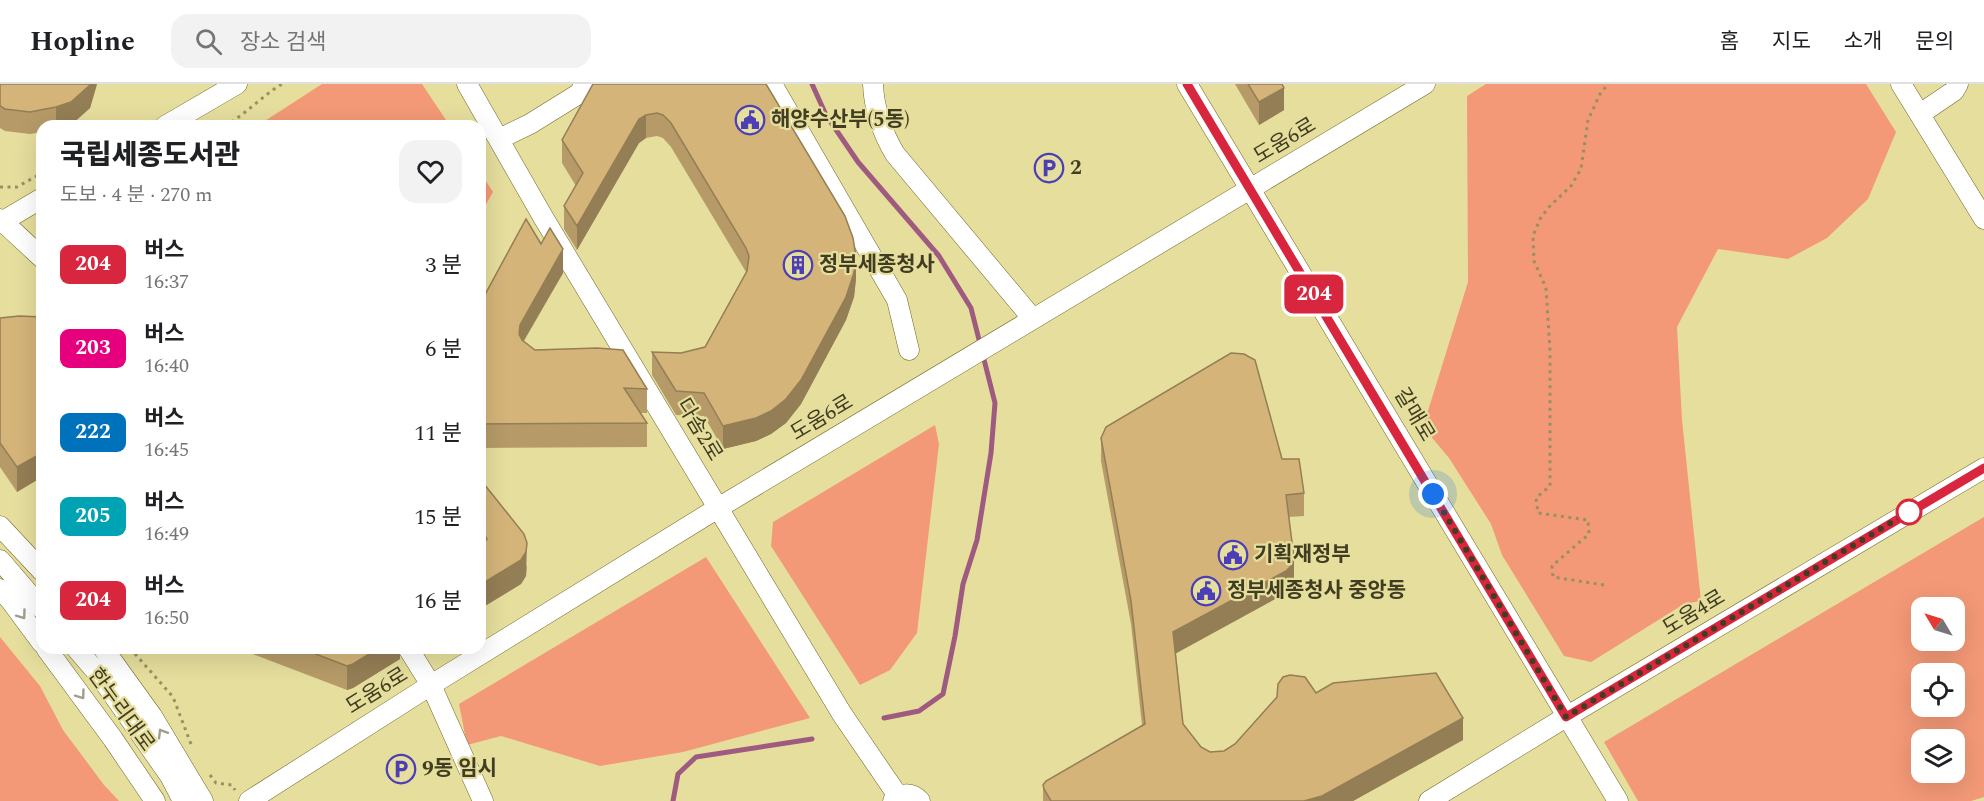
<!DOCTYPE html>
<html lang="ko">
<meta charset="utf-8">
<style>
body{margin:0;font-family:Spectral,"Noto Sans KR",serif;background:#f2f2f2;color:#202124;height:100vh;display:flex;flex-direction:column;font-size:22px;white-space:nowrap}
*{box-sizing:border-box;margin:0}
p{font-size:20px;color:#757577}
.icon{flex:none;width:33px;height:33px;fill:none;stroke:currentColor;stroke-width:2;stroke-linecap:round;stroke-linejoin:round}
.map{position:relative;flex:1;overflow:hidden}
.side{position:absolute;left:36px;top:36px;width:450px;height:534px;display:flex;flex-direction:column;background:#fff;border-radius:18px;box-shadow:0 6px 24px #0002}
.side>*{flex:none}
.badge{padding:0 12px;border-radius:9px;font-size:21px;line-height:39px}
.needle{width:39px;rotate:308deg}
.tools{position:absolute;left:1911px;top:513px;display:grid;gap:12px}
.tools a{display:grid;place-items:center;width:54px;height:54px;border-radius:12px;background:#fff;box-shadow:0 6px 24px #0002;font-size:30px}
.you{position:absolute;width:30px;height:30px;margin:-15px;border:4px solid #fff;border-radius:50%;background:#1a73e8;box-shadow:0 0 0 9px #1a73e833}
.map>.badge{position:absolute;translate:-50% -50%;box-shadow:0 0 0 3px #fff}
.round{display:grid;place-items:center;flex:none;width:63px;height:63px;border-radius:18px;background:#f2f2f2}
.headline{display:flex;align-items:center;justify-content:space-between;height:102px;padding:0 24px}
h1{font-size:28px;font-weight:800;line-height:45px}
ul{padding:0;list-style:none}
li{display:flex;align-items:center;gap:18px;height:84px;padding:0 24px}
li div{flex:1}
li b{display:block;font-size:22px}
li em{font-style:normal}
li .badge{min-width:66px;font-weight:700;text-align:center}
header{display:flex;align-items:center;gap:36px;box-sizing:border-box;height:84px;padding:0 30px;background:#fff;border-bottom:2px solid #e0e0e0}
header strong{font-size:28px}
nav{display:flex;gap:33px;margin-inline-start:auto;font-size:21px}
.search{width:420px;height:54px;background:#f2f2f2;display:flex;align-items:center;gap:15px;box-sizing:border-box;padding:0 21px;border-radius:18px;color:#757577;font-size:22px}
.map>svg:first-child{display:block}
.green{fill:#f39977;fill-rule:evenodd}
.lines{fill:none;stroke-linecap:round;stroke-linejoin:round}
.stream{stroke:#9f5a7f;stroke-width:5}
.minor-casing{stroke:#6f6727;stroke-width:21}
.path{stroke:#979162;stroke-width:3;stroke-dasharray:3 4.5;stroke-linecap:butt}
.minor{stroke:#fff;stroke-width:20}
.wall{fill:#b69b68}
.shaded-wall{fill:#947e55}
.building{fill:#d4b479;stroke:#947e55;stroke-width:1.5}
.oneway{stroke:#a09e90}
.line-casing{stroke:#fff;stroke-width:14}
.line{stroke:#d7263d;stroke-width:9}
.walk{stroke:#403d22;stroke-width:6;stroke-dasharray:0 10.8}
.stop-dot{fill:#fff;stroke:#d7263d;stroke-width:3}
.labels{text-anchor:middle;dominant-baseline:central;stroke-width:4.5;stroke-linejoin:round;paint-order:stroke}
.poi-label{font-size:21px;font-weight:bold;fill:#403d22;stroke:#e6de9d;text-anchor:start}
.street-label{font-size:21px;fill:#403d22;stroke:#e6de9d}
</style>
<header>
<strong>Hopline</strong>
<div class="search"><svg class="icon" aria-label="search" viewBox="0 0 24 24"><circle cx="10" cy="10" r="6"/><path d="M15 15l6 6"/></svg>장소 검색</div>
<nav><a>홈</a><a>지도</a><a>소개</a><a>문의</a></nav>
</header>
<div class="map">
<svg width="1984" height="717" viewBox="0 0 1984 717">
<rect width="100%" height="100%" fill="#e6de9d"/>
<path class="green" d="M 322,0 L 422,0 L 450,42 L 257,42 Z
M 1486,0 L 1866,0 L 1896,48 L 1868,115 L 1827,154 L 1788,175 L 1718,165 L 1677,243 L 1682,336 L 1701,517 L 1684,520 L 1591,578 L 1564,572 L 1502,471 L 1491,440 L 1449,374 L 1423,343 L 1468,198 L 1467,12 Z
M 480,88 L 493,108 L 480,131 Z
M 935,341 L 939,360 L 917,549 L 890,586 L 860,601 L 771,462 L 773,438 Z
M 1984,433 L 1984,713 L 1971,717 L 1638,717 L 1604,658 ZM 1922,524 L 1954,524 L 1954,556 L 1922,556 ZM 1922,590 L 1954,590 L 1954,622 L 1922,622 ZM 1922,656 L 1954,656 L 1954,688 L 1922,688 Z
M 706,473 L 810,634 L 683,668 L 600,682 L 501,652 L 467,661 L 459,620 Z
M 0,553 L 40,602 L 63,646 L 104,701 L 119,717 L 0,717 Z"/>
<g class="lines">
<path class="stream" d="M 812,0 L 826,31 L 858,78 L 939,172 L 971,224 L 995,319 L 991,369 L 977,456 L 963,500 L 955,552 L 943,610 L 919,627 L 884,634
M 673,717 L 678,690 L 696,673 L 812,655"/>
<g class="minor-casing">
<path id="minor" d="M 467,0 L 543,133 L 842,630 L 898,712
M 772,0 L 897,216 L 909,266
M 873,0 C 874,26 882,48 895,70 L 1033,235
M 1187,0 L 1618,717
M 1901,0 L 1984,135
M 1920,30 L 1954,7 L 1958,0
M 165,42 L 237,0
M 499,55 L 530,40 L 580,9 L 584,0
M 0,135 L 42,174
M 0,139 L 42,114
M 0,442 L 42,487
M 0,476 L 42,525
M 0,505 L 11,517 L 42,559
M 46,564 L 113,655 L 155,717
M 76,564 L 100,592 L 170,692 L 183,717
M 103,564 L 152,632 L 203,717
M 408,564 L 431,601 L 483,717
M 249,717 L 431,601 L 718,424 L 1425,0
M 893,717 C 901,708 912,708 920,717
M 1429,717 L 1566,633 L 1984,384"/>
</g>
<path class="path" d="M 225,42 C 246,30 262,12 282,0
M 0,103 L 17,103 L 42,89
M 1604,501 L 1553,493 L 1552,482 L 1589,450 L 1588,436 L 1538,429 L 1536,414 L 1550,402 L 1550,267 L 1546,204 L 1534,177 L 1533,152 L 1540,135 L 1549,123 L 1571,102 L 1581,85 L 1588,36 L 1600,10 L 1608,0
M 130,564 L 173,613 L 191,660
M 210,691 L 216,699 L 232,701 L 235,706"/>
<use href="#minor" class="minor"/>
</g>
<path class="wall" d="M 0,0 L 97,0 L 90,24 L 71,41 L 67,42 L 42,42 L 42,48 L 30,50 L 5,47 L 0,44 Z
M 766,0 L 856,195 L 854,213 L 846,236 L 801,320 L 786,339 L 771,350 L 756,357 L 723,365 L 704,332 L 676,331 L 652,291 L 652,268 L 681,269 L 705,263 L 746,188 L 671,63 L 663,54 L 657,52 L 646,54 L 639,59 L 577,166 L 564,145 L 564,122 L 576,102 L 562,79 L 562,56 L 591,5 Z
M 1235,0 L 1282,0 L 1284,26 L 1259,41 Z
M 541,160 L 563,189 L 524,257 L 535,266 L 647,305 L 647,329 L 640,329 L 647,339 L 647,363 L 480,364 L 480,218 Z
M 42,233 L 42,393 L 17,408 L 0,383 L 0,234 Z
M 1101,354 L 1282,375 L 1304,409 L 1304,432 L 1288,433 L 1294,497 L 1291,504 L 1286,509 L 1176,569 L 1183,640 L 1201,663 L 1210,668 L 1224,667 L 1316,609 L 1463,656 L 1353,717 L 1043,717 L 1043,701 L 1142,641 L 1131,540 L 1101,377 Z
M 480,395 L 527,483 L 526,492 L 521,500 L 480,525 Z
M 237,564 L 400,564 L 400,575 L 353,604 L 347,606 Z"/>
<path class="shaded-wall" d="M 91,0 L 97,0 L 90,24 L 71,41 L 67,42 L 56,42 L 56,23 Z
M 1284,4 L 1284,26 L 1259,41 L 1259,18 Z
M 646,31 L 646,54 L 639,59 L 577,166 L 577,142 L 639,35 Z
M 563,165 L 563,189 L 524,256 L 520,265 L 519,274 L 520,241 Z
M 856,172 L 856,195 L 854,213 L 846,236 L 801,320 L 786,339 L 771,350 L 756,357 L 723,365 L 723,342 Z
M 42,369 L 42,393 L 17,408 L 17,383 Z
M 527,459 L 526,492 L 521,500 L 480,525 L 480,501 Z
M 1294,474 L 1294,497 L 1291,504 L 1286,509 L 1173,571 L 1173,548 Z
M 379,564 L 400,564 L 400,575 L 353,604 L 347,606 L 347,582 Z
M 1463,634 L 1463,656 L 1353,717 L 1304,717 Z"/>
<path class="building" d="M 0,0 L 91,0 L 90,1 L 71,18 L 56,23 L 30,28 L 5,25 L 0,22 Z
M 593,0 L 766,0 L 845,132 L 853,154 L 856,172 L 854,189 L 846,213 L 801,296 L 786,315 L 771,327 L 756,334 L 723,342 L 704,309 L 676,307 L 652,268 L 681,269 L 705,263 L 747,187 L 749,172 L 746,164 L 671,39 L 663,31 L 657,29 L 646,31 L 639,35 L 577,142 L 564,122 L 583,89 L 562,56 Z
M 1248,0 L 1282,0 L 1284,4 L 1259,18 Z
M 526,135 L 541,160 L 550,144 L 563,165 L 520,241 L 519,250 L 522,256 L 535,266 L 597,264 L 623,266 L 647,305 L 624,304 L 647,339 L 480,340 L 480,218 L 482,216 Z
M 19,232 L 42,233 L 42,369 L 17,383 L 0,359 L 0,234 Z
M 1231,269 L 1244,270 L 1255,276 L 1282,375 L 1299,375 L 1304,409 L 1286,411 L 1294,474 L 1291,482 L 1286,487 L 1173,548 L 1183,640 L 1201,663 L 1210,668 L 1224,667 L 1235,660 L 1277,613 L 1278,600 L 1283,593 L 1290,591 L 1305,593 L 1316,609 L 1333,599 L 1436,589 L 1463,634 L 1322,712 L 1304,717 L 1051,717 L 1044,705 L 1043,701 L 1046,697 L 1145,640 L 1131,517 L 1101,354 L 1106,343 Z
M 480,395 L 524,450 L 527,459 L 526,468 L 521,476 L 480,501 L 480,465 L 487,455 L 480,443 Z
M 300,564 L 379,564 L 353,580 L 347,582 Z"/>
<defs><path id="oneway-chevron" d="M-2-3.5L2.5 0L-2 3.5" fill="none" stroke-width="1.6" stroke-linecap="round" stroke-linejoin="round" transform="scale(1.5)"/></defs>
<g class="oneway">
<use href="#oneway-chevron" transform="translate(22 531) rotate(54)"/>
<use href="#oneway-chevron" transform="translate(81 611) rotate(54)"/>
<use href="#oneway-chevron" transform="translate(162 649) rotate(-121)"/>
</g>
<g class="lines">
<g class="line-casing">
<path id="line" d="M 1187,0 L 1566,633 L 1984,384"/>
</g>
<use href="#line" class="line"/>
<path class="walk" d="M 1433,410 L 1566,633 L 1909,428"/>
</g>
<defs>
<g id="civic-ring" transform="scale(1.5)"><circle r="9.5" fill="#e6de9d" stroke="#4c3fb6" stroke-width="1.5"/><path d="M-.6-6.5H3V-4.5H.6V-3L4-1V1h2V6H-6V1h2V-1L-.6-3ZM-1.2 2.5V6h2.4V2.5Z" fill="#4c3fb6"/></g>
<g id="parking-ring" transform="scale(1.5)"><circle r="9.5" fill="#e6de9d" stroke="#4c3fb6" stroke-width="1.5"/><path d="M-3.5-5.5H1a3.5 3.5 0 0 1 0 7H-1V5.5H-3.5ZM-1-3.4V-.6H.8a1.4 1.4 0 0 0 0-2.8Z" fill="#4c3fb6"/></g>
<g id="building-ring" transform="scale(1.5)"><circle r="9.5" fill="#e6de9d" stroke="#4c3fb6" stroke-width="1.5"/><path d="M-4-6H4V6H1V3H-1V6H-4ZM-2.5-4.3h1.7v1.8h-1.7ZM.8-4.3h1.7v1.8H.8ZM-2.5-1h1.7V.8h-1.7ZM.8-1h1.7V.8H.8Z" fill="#4c3fb6"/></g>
</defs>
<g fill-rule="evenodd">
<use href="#civic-ring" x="750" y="36"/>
<use href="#parking-ring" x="1049" y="84"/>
<use href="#building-ring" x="798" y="181"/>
<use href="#civic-ring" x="1233" y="471"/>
<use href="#civic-ring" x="1206" y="507"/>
<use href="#parking-ring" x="401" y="685"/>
</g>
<circle class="stop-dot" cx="1909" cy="428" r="12"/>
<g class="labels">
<g class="poi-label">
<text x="771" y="36">해양수산부(5동)</text>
<text x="1070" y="84">2</text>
<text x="819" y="181">정부세종청사</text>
<text x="1254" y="471">기획재정부</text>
<text x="1227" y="507">정부세종청사 중앙동</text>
<text x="422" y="685">9동 임시</text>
</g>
<g class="street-label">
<text transform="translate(1285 57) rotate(-31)">도움6로</text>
<text transform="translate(1414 331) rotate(59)">갈매로</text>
<text transform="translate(822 334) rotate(-31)">도움6로</text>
<text transform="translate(699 346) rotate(59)">다솜2로</text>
<text transform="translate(1694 529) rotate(-31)">도움4로</text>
<text transform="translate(377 607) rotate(-32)">도움6로</text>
<text transform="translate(121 626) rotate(54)">한누리대로</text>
</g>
</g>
</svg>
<div class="tools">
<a><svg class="needle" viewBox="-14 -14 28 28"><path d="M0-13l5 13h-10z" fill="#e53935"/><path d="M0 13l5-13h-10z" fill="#757577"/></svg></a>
<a><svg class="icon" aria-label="locate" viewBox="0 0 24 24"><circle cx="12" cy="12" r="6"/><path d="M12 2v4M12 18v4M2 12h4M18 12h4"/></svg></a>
<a><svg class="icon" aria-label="layers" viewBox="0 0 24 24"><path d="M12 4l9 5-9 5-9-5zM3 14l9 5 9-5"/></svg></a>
</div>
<div class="you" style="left:1433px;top:410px"></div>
<b class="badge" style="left:1314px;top:210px;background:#d7263d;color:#fff">204</b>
<section class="side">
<div class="headline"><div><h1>국립세종도서관</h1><p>도보 · 4 분 · 270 m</p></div><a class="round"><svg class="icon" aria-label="heart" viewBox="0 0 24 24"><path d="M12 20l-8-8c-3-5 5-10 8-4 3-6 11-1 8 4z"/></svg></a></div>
<ul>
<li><span class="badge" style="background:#d7263d;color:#fff">204</span><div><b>버스</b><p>16:37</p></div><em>3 분</em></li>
<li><span class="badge" style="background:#e6007e;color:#fff">203</span><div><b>버스</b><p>16:40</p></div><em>6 분</em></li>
<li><span class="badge" style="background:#0072bc;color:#fff">222</span><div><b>버스</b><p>16:45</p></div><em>11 분</em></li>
<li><span class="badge" style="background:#00a3b4;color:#fff">205</span><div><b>버스</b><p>16:49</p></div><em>15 분</em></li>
<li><span class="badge" style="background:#d7263d;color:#fff">204</span><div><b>버스</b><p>16:50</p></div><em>16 분</em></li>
</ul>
</section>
</div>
